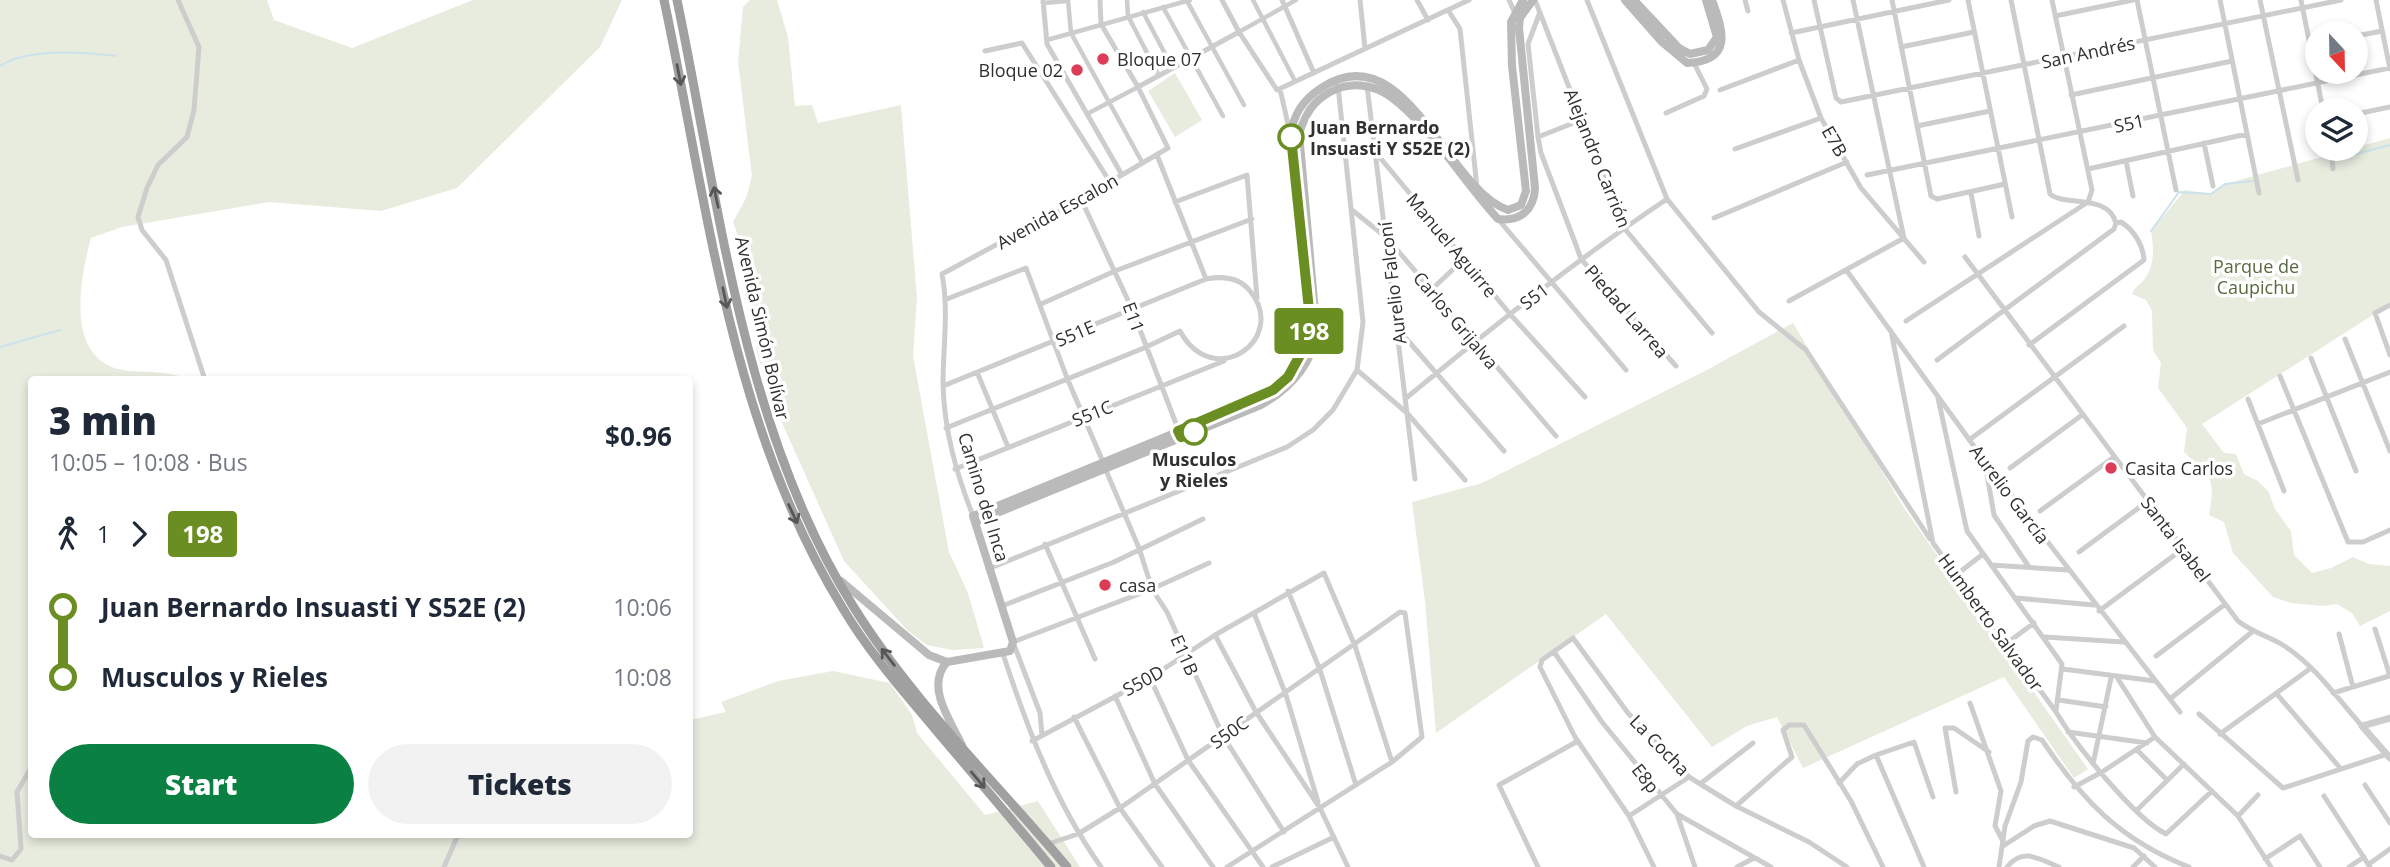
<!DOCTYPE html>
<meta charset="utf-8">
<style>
body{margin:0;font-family:"Open Sans",sans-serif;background:#f2f2f3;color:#1f2937;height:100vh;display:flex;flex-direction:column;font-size:26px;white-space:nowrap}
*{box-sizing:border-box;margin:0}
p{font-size:23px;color:#747a83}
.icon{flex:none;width:38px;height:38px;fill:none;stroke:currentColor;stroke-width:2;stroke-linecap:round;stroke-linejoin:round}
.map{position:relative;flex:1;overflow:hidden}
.details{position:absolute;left:28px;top:376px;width:665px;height:462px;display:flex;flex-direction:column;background:#fff;border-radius:7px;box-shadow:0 4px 10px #0003}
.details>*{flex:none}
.badge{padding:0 14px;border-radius:5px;font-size:24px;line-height:46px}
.needle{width:46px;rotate:158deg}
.fabs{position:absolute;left:2305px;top:21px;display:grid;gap:14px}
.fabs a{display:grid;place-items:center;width:63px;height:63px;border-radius:50%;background:#fff;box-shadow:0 4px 10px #0003;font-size:35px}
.map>.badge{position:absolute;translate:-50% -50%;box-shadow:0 0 0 4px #fff}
.legs{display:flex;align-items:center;gap:10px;height:77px;padding:0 21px;font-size:23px}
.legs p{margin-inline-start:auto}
.summary{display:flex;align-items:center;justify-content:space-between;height:119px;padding:0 21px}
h1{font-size:38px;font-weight:800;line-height:52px}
.button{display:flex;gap:14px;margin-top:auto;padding:14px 21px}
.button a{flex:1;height:80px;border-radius:42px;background:#0b8043;color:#fff;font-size:28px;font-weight:800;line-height:80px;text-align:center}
.button a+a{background:#f2f2f3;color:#1f2937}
ul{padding:0 21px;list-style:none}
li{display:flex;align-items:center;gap:24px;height:70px;font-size:26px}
li i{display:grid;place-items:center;width:10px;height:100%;margin:0 9px;background:currentColor}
li i::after{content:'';width:18px;height:18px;margin:-9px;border:5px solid;border-radius:50%;background:#fff}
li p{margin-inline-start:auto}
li:first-child i{background:linear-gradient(#0000 50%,currentColor 0)}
li:last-child i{background:linear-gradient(currentColor 50%,#0000 0)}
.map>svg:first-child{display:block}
.green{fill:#e7ecdf}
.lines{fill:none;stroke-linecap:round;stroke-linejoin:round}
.stream{stroke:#cce2eb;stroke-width:2}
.pedestrian{stroke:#cdcdcd;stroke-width:4.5}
.minor{stroke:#cdcdcd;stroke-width:5}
.tertiary{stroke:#cdcdcd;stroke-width:7}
.secondary{stroke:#bababa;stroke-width:8}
.trunk{stroke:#a0a0a0;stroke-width:9}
.oneway{stroke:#575757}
.line-1-casing{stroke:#fff;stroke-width:16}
.line-1{stroke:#6b8e23;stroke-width:10}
.poi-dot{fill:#dd3c57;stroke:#fff;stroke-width:2.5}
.stop-1-dot{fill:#fff;stroke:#6b8e23;stroke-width:3.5}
.labels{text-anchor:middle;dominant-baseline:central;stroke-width:7;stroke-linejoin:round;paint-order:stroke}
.street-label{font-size:18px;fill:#303030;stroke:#fff}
.poi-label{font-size:18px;fill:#303030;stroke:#fff;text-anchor:start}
.stop-label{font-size:18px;font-weight:bold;fill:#303030;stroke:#fff;text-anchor:start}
.park-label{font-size:18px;fill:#576a3f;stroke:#fff}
</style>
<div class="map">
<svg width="2390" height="867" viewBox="0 0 2390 867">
<rect width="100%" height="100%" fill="#fff"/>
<path class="green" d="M 0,0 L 267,0 L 274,20 L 352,48 L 473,0 L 622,0 L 600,47 L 457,188 L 381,211 L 269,202 L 122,227 L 91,238 C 80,278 64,360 123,370 C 141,373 173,370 187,380 L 32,380 L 32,835 L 690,835 L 690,720 L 726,712 L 721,702 L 778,681 L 833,671 L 890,683 L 912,715 L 917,733 L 985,815 L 1038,801 L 1080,867 L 0,867 Z
M 750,0 L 777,0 L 788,37 L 795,106 L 812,105 L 818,123 L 901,105 L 917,298 L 913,356 L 949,552 L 968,593 L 984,648 L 952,650 L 927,645 L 908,631 L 844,561 L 774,405 L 757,353 L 745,255 L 733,222 L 746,198 L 752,176 L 738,62 L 743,7 Z
M 1175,73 L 1202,120 L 1175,137 L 1148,91 Z
M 2390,138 L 2390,304 L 2202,424 L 2224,453 L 2236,454 L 2244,474 L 2258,481 L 2268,491 L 2275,509 L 2291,531 L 2294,555 L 2312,573 L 2331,568 L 2353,557 L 2369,564 L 2390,566 L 2390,611 L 2360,626 L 2352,613 L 2337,604 L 2323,606 L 2291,603 L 2273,597 L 2233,553 L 2224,522 L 2209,515 C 2216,476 2211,478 2184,452 L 2187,428 L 2158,388 L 2161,363 L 2153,350 L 2152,311 L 2146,300 L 2132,294 C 2135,287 2138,286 2143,281 C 2155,266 2154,249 2151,231 L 2185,190 L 2211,194 L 2225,184 Z
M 1793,323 L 1904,508 L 2088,769 L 2074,778 L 2004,677 L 1803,768 L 1777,717 L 1747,726 L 1712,747 L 1606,614 L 1436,733 L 1425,601 L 1412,502 L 1482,483 L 1703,372 Z"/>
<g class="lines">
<path class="stream" d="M 0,66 C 29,47 84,52 116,56
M 2341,158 L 2390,145
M 2151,231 L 2179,192 L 2211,194 L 2225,184 L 2252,181
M 0,347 L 60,330"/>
<path class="pedestrian" d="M 1068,0 L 1071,33 L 1142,162
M 1127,0 L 1128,16 L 1158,74
M 1253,0 L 1295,81
M 1187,1 L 1244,105
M 1043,3 L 1068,1
M 1163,7 L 1223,116
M 1143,12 L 1172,67
M 1239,32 L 1296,0
M 1047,40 L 1190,0
M 1087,114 L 1138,87"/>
<path class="minor" d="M 178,0 L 199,47 L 194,110 L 187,137 L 158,165 L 147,188 L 138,217 L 142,230 L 166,260 L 205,380
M 1043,0 L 1047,44 L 1122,175
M 1222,0 L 1239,32 L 1277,90 L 1469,0
M 1282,0 L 1314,73
M 1360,0 L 1365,48
M 1417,0 L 1428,20
M 1509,0 L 1514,11
M 1535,0 L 1624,228 L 1712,333
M 1587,0 L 1667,199 L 1759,312 L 1806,350 L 1930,539
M 1745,0 L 1748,11
M 1783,0 L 1799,60 L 1821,118 L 1861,188 L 1924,262
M 1814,0 L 1836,98 L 1841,102 L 2341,0
M 1892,0 L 1931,196 L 1937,199 L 2005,184
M 1968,0 L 2012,217
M 2052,0 L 2092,190 L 2088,202
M 2137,0 L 2176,190
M 2220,0 L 2259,193
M 2260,0 L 2298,180
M 2301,0 L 2323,110
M 2376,0 L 2390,69
M 1448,10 L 1460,29 L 1477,187
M 1540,12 L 1528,44 L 1538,137 L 1541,153 L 1576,245 L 1581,259 L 1676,366
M 2055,16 L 2133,0
M 1791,33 L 1949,0
M 2356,36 L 2382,31
M 1901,47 L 1974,32
M 985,51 L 1022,43 L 1110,182
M 1367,86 L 1415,479
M 1138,87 L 1239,32
M 1280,89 L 1290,133
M 1720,90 L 1799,60
M 2071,95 L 2232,61
M 1666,113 L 1704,96 L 1707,89 L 1694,63
M 2356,114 L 2390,107
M 1917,126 L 1990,111
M 1538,137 L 1581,120
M 2204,143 L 2213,186
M 1735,149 L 1821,118
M 2331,149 L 2333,169
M 1377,154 L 1510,314 L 1585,397
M 1157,155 L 1206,279
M 2126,161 L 2133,196
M 2088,169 L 2247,134
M 1867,175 L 2390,68
M 1971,193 L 1979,236
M 1081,199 L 1132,309 L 1180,434
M 1175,202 L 1247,175 L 1257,298
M 1352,210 L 1387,238 L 1556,436
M 1714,218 L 1847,162
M 1498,219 L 1626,370
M 1965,257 L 2238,621 C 2253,633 2271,637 2286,647 C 2316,667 2338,699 2362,726
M 1847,271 L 1984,460 L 2180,712
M 1431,290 L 1464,259
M 947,299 L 1026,268 L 1067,378 L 1103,462
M 1789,301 L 1904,238 L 1853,0
M 1041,304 L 1115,271 L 1252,219
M 2390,305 L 2375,313 L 2390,355
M 1906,321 L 2088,202
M 1397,328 L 1504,451
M 1891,331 L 1933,543 L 2056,712 C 2075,744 2134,818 2166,834 L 2212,791
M 2345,339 L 2390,451
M 2029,345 L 2144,260 C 2143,245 2134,230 2121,222 L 2116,223
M 2311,358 L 2356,471
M 1937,360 L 2114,229 L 2116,223 C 2108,193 2064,207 2050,194 L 2011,0
M 1357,370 L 1407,413 L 1465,480
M 977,372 L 1008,447
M 2280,376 L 2348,542 L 2363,542 L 2390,530
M 943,386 L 1206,279 C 1222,276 1239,277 1250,291 C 1289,338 1214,393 1180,331 L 1144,348 L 946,428
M 1938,398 L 1967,531 L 2062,664 L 2056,711
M 1405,399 C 1490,329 1576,260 1667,199
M 2248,399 L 2284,491
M 2258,424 L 2390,372
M 1969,440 L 2124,326
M 1985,463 L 1994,515 L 2029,567
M 1105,468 L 1139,548 L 1152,589 L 1167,612 L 1223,736 L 1284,832
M 2010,468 L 2082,415
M 955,469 L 1224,361
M 2040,511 L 2114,457
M 973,516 C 956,472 944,431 943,383 C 943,347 949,310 942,274 L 1081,199 L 1168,148 L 1138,87 L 1101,24 L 1100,0
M 1045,544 L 1095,659
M 2079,552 L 2148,501
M 1991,565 L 2068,570
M 988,569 L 1287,447 L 1313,430 L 1333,410 L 1357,370 L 1363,322 L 1338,86
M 1956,575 L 1983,554
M 1288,591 L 1320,670 L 1356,785
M 2016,598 L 2094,605
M 1002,606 L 1114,562 L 1203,519
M 2099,611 L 2184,548
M 1254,613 L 1286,695 L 1318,802
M 2375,629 L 2390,676
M 2339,634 L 2353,687
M 1215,635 L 1256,712 L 1320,808 L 1348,867
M 2045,637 L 2123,642
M 2007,643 L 2034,623
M 1554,652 L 1602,722 L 1677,814 L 1771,867
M 1003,654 C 1028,730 1055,802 1101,867
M 2156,656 L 2224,605
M 2063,669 L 2155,681
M 1150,678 L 1188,760 L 1263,867
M 2118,679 L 2155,737 L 2238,816 L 2271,867
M 2276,693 L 2341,769
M 2333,693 L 2389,676
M 1115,696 L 1155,784 L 1213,867
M 2170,699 L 2252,632
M 2059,700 L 2106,707
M 1970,703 L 2001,791 L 1995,826 L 2003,841
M 2199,714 L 2283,788 L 2387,754
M 1074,717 L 1120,808 L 1162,867
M 2068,732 L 2147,743
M 2220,734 L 2311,668
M 1042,735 L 1040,713 L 1013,642 L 1152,589 L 1209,563
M 1032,741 L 1150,678 L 1215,635 L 1324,573 L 1355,646 L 1392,762
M 2137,750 L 2167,780
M 2093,764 L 2111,678
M 1839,783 L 1857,764 L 1876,755
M 1700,784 L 1753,743
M 2365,785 L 2390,823
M 2074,787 L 2102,772 L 2155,737
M 1956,792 L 1945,728 L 1954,728 L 1989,752
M 2324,796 L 2370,867
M 1736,806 L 1792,757 L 1783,730 L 1789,725 L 1804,725 L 1851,801 L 1883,867
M 2137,810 L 2184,764
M 1677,814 L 1695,867
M 1629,816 L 1689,777
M 2238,816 L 2258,795
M 1048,844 L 1078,834 L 1120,808 L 1400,612 L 1405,613 L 1422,737 L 1392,762 L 1227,867
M 2003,846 L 2034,826 L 2050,821 L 2134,848 L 2155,867
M 0,856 L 12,860 L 21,849 L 17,792 L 32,766
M 2265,859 L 2300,836 L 2320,867
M 2369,864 L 2390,849
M 444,867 L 458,835
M 1272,867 L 1334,837
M 1538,867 L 1499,785 L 1578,741
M 1654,867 L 1629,816 L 1575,737 L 1540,667 L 1542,660 L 1573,638 L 1628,713 L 1689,777 L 1736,806 L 1809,842 L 1847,867
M 1737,867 L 1754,858
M 1924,867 L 1876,755 L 1914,742 L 1933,797
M 1999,867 L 2005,826 L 2021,782 L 2028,741 L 2033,737 L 2042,740 C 2082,800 2120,840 2189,867
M 2007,867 C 2023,847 2039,859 2059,867
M 2133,867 L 2144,856
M 2349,867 L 2364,857"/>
<path class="tertiary" d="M 2390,718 L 2362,726 L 2390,758"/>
<path class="secondary" d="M 1625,0 L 1662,42 L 1687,63 C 1734,61 1723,30 1712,0
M 1634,0 L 1679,48 L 1690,54 L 1708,50 L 1717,37 L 1706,0
M 975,522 L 1261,405 C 1290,389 1310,367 1317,334 L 1299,133 C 1306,114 1312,102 1330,92 C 1350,81 1373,84 1391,97 C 1431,127 1463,181 1498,219 C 1520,222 1534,210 1535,188 L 1519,28 L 1520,18 L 1533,0
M 841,581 L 929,655 L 947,662 L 1010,651 L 1013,642 L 973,516 L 1255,400 C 1292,380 1309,352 1309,310 C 1305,273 1300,236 1296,199 C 1294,178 1289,156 1291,135 C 1293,114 1304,99 1321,88 C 1406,32 1446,189 1508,210 L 1521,205 L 1526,191 L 1512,66 L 1511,22 L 1523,0
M 947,662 C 925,686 950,720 962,745"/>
<path class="trunk" d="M 664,0 C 708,206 730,424 842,607 C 868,651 902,690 935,729 C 974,775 1013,821 1051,867
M 677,0 C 719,201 742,429 853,606 C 912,701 995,781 1067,867"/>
</g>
<defs><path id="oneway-shaft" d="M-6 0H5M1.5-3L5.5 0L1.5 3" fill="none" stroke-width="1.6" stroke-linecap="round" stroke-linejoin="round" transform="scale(1.75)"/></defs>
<g class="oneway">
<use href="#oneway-shaft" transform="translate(679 75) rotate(79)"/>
<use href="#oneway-shaft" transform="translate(716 197) rotate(-102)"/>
<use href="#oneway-shaft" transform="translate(725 298) rotate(78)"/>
<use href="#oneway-shaft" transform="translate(793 514) rotate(65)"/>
<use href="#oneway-shaft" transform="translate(888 657) rotate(-128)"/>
<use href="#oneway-shaft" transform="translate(978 780) rotate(50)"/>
</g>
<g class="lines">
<g class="line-1-casing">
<path id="line-1" d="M 1194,432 L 1181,437 L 1178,431 L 1273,390 L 1288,377 L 1305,346 L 1309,310 L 1291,137"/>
</g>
<use href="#line-1" class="line-1"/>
</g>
<g class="poi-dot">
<circle cx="1103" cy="59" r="7"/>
<circle cx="1077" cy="70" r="7"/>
<circle cx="2111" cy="468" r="7"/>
<circle cx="1105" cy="585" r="7"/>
</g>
<g class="stop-1-dot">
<circle cx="1291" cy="137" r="12"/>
<circle cx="1194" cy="432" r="12"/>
</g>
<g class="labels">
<g class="street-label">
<text transform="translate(2088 52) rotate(-12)">San Andrés</text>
<text transform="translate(2129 123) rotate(-12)">S51</text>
<text transform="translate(1835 141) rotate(60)">E7B</text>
<text transform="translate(1598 158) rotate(68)">Alejandro Carrión</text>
<text transform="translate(1057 211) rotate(-29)">Avenida Escalon</text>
<text transform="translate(1452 245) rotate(50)">Manuel Aguirre</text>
<text transform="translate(1392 283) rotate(-97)">Aurelio Falconí</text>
<text transform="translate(1534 296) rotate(-37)">S51</text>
<text transform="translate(1627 311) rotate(49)">Piedad Larrea</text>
<text transform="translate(1134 317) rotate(70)">E11</text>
<text transform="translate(1456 320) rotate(50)">Carlos Grijalva</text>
<text transform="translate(763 328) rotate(77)">Avenida Simón Bolívar</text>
<text transform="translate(1075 333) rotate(-23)">S51E</text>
<text transform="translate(1092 413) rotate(-22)">S51C</text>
<text transform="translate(2010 494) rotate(53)">Aurelio García</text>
<text transform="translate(984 497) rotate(73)">Camino del Inca</text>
<text transform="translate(2176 539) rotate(53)">Santa Isabel</text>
<text transform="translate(1991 622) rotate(54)">Humberto Salvador</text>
<text transform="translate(1185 655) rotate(66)">E11B</text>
<text transform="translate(1143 680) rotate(-29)">S50D</text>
<text transform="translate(1229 732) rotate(-35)">S50C</text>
<text transform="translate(1660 745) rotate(46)">La Cocha</text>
<text transform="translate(1646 778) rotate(52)">E8p</text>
</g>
<g class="poi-label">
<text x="1117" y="59">Bloque 07</text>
<text x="1063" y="70" text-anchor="end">Bloque 02</text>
<text x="2125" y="468">Casita Carlos</text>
<text x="1119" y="585">casa</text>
</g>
<g class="stop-label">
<text x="1310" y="127">Juan Bernardo<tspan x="1310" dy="21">Insuasti Y S52E (2)</tspan></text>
<text x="1194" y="459" text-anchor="middle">Musculos<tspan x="1194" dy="21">y Rieles</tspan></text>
</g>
<g class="park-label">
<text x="2256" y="266">Parque de<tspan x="2256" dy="21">Caupichu</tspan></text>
</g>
</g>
</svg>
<div class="fabs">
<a><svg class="needle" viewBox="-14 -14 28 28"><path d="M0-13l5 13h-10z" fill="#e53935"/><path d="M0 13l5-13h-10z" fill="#747a83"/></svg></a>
<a><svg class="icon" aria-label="layers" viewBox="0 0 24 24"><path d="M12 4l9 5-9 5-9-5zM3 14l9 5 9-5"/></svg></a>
</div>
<b class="badge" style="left:1309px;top:331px;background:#6b8e23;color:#fff">198</b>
<section class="details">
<div class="summary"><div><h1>3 min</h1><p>10:05 – 10:08 · Bus</p></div><b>$0.96</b></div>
<div class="legs"><svg class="icon" aria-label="walk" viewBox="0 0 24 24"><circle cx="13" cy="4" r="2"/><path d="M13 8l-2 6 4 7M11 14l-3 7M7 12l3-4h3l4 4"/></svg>1<svg class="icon" aria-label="forward" viewBox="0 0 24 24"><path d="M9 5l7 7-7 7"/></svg><b class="badge" style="background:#6b8e23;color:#fff">198</b></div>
<ul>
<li><i style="color:#6b8e23"></i><b>Juan Bernardo Insuasti Y S52E (2)</b><p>10:06</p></li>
<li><i style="color:#6b8e23"></i><b>Musculos y Rieles</b><p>10:08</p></li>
</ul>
<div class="button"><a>Start</a><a>Tickets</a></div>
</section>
</div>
